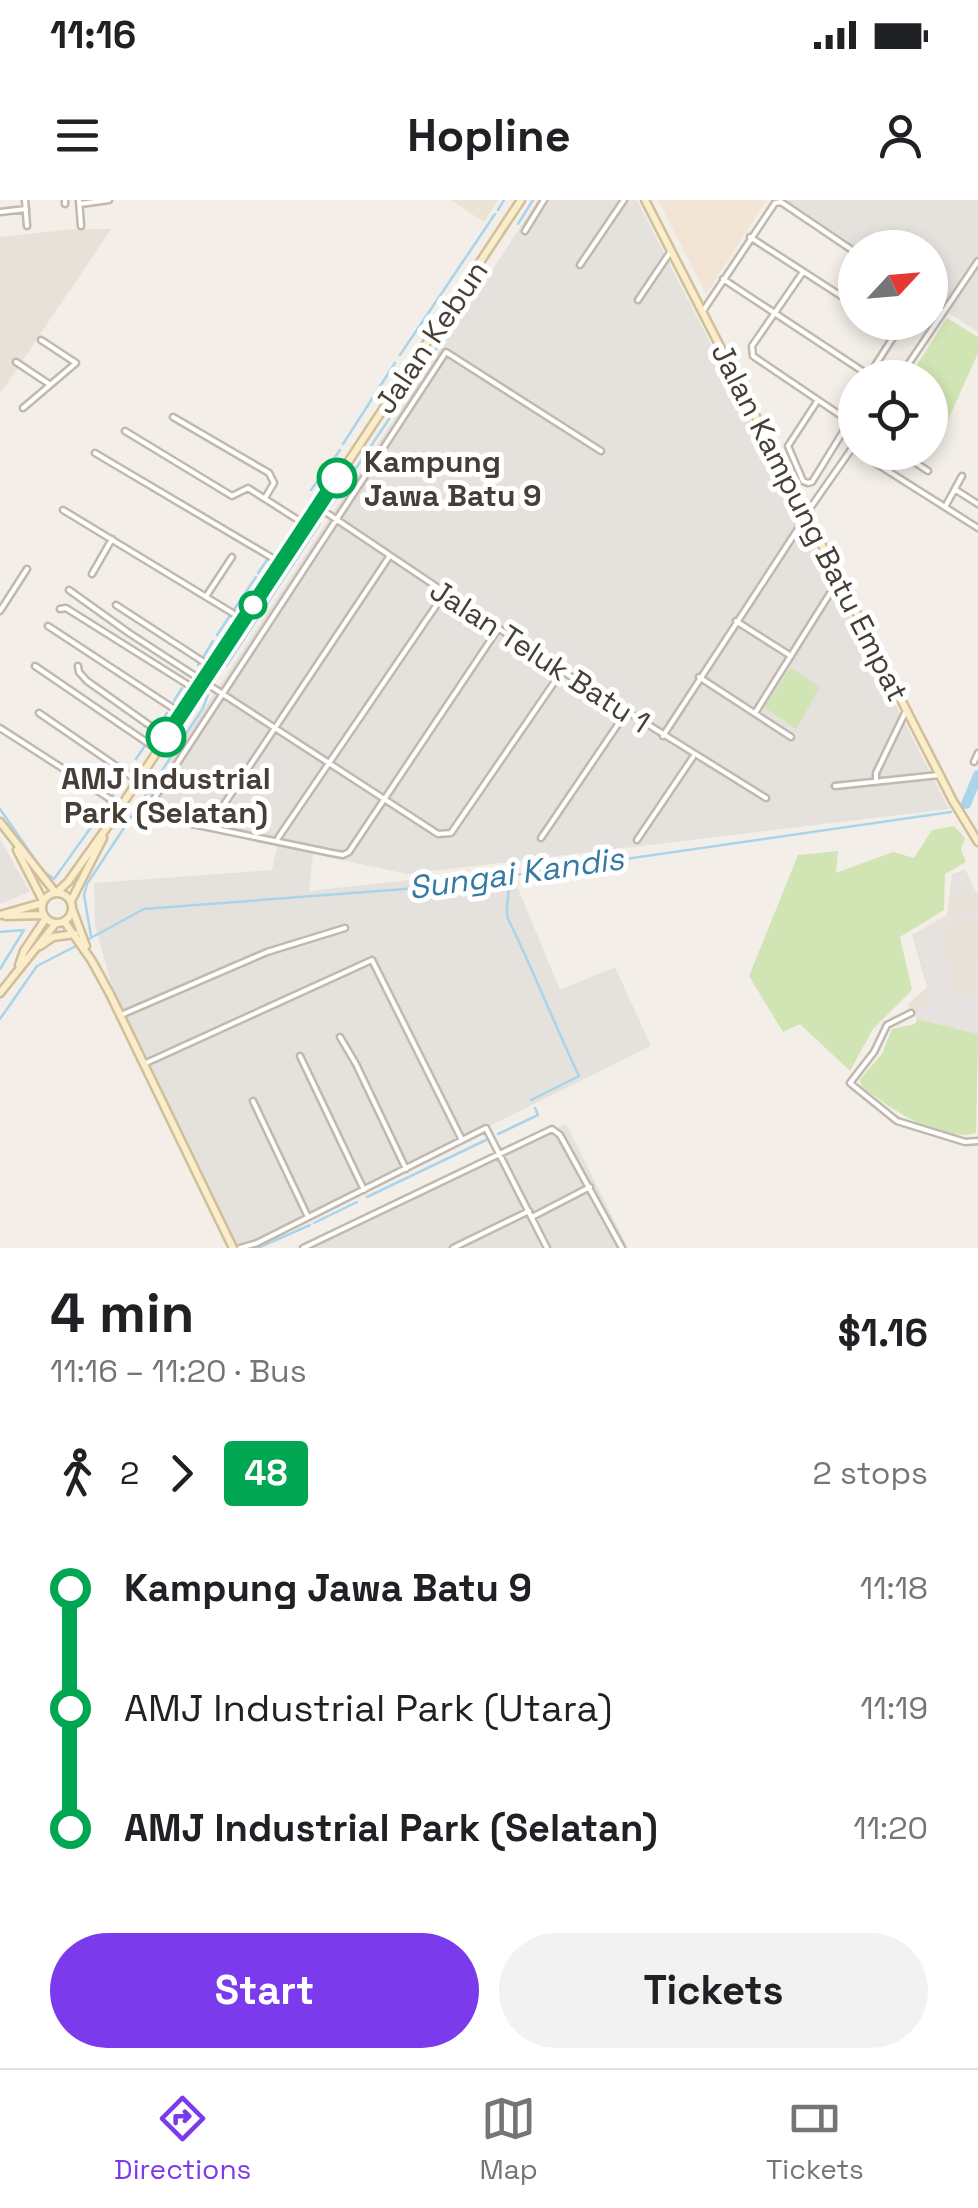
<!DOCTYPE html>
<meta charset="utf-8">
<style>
body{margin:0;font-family:"Space Grotesk",sans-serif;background:#f2f2f2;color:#202124;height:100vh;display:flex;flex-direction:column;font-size:38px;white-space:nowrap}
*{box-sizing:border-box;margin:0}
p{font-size:32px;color:#757577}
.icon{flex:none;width:55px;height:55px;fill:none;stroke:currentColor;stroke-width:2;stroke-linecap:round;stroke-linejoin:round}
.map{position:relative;height:1048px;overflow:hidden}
.drawer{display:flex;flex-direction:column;background:#fff;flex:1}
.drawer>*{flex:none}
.badge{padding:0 20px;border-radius:8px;font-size:35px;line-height:65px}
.needle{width:65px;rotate:64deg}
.buttons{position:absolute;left:838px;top:30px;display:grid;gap:20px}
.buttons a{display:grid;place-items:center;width:110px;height:110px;border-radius:50%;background:#fff;box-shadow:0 5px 15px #0003;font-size:50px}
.map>.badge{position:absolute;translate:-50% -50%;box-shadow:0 0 0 5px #fff}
.legs{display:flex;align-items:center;gap:15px;height:110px;padding:0 50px;font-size:32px}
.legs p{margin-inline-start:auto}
.summary{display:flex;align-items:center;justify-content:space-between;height:170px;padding:0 50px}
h1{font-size:55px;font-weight:700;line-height:75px}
.action{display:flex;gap:20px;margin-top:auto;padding:20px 50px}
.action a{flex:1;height:115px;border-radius:60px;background:#7c3aed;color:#fff;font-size:40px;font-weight:700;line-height:115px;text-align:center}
.action a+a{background:#f2f2f2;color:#202124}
ul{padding:0 50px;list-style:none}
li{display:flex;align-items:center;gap:35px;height:120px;font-size:38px}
li i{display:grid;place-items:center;width:15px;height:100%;margin:0 12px;background:currentColor}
li i::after{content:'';width:25px;height:25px;margin:-12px;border:8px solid;border-radius:50%;background:#fff}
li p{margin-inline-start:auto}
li:first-child i{background:linear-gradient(#0000 50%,currentColor 0)}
li:last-child i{background:linear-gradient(currentColor 50%,#0000 0)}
.status{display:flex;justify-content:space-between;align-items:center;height:70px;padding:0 50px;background:#fff;direction:ltr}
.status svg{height:28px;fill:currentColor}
header{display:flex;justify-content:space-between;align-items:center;height:130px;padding:0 50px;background:#fff;font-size:45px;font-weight:700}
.tabs{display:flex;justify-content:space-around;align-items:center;height:140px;border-top:2px solid #e0e0e0;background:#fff;font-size:28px;color:#757577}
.tabs a{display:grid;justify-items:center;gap:5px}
.tabs .active{color:#7c3aed}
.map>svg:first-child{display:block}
.residential{fill:#e7e1d7}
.commercial{fill:#f3e5d5}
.industrial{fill:#e5e1dd}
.education{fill:#ebe3d3}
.green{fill:#d1e4b4}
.parking{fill:#e5e2e0}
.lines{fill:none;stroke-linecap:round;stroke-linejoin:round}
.stream{stroke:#a9d4eb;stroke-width:2.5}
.river{stroke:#a9d4eb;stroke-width:10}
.street-casing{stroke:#c1b9ae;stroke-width:9}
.secondary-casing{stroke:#d0bf9b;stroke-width:11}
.street{stroke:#fff;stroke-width:4}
.secondary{stroke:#fbedca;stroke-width:6}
.line-1-casing{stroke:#fff;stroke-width:22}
.line-1{stroke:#00a651;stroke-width:15}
.stop-1-dot{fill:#fff;stroke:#00a651;stroke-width:5}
.labels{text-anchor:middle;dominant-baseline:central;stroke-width:10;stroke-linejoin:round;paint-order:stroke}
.street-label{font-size:30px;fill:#463f37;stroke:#fff}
.stop-label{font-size:30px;font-weight:bold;fill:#463f37;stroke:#fff;text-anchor:start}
.water-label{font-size:32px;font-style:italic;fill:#357aa3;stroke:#fff}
</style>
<div class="status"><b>11:16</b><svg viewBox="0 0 49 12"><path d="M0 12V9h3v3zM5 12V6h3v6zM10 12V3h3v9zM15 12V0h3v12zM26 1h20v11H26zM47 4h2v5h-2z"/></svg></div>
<header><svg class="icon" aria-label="menu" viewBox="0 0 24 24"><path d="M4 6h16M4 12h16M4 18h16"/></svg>Hopline<svg class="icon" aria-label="person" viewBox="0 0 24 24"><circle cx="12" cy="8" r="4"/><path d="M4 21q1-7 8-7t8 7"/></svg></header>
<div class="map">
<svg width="978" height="1048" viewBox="0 0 978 1048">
<rect width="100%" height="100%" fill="#f3efe8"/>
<path class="residential" d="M 74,29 L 111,29 L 0,194 L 0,37 Z
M 965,669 L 978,696 L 978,834 L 917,819 L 907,805 L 927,787 L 912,735 L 947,715 L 952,675 Z"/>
<path class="commercial" d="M 658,0 L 767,0 L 706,94 Z"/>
<path class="industrial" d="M 538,0 L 637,0 L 949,609 L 407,674 L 313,654 L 309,691 L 510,669 L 560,790 L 615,767 L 651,846 L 257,1041 L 236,1047 L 115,797 L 95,726 L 94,683 L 272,670 L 277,646 L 134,616 Z
M 780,0 L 978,0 L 978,56 L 943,109 L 930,100 L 930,48 L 855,50 Z
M 978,65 L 978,132 L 949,113 Z
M 0,639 L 30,692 L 0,704 Z
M 566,924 L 628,1048 L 311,1048 Z"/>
<path class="education" d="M 451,0 L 498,0 L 484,22 Z"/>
<path class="green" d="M 947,118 L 978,137 L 978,153 L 935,249 L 930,245 L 930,178 L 909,177 Z
M 791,468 L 820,487 L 796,529 L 764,507 Z
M 954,626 L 965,638 L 961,649 L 966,662 L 945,674 L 944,710 L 900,737 L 912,790 L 873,829 L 850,871 L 800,824 L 783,832 L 749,776 L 798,655 L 838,651 L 836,673 L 893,652 L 914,658 L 932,630 Z
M 917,819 L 978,834 L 976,933 C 939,943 890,908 861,886 L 860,879 L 882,854 L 892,829 L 915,824 Z"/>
<path class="parking" d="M 965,672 L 978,699 L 978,727 L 973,717 L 961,720 L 956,709 L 960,707 L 965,715 L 978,709 L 968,688 L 952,696 L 954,677 Z
M 950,716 L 951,727 L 942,732 L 947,749 L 943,751 L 949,756 L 950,796 L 976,795 L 975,757 L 978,757 L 978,833 L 917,818 L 919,803 L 928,805 L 931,794 L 915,736 Z"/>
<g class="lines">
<path class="stream" d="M 498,10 L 504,0
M 518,24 L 533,0
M 400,155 L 495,14
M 343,244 L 395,163
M 311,290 L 340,250
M 330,307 L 440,143
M 258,373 L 267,360
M 233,411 L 256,377
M 217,435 L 231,414
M 204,456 L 213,441
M 198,465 L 199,463
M 226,466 L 320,323
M 174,501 L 182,488
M 157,528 L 167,513
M 136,559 L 146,544
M 129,570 L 131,567
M 112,596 L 124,577
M 0,609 L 43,671 L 54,679 L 97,619
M 99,615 L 109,600
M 507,679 C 512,694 504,704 508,719 C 534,771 554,824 579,876 L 531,900
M 0,732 L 22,730
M 91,736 L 84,695 L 87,684 L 203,508 L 208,495
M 87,740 L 144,709 L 431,687 L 951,612
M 0,769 L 24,730
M 0,819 L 37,766 L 76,746
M 498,934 L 538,915 L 535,908
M 367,997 L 486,940
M 314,1023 L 357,1002
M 258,1048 L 310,1025"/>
<path class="river" d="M 966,604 L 978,575"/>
<g class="street-casing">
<path id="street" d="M 25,0 L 27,26
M 65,0 L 65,4
M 79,0 L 81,26
M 80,4 L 109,0
M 0,12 L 26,9
M 525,31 L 544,0
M 750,37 L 855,105
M 580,65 L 624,0
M 803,72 L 752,146 L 753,156 L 846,219 L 849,222 L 812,282 L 808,283 L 803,281 L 788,246 L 818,200
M 723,79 L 873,178
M 638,100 L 671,51
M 930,102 L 943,111
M 703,111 L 775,3 L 781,2 L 855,52
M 882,122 L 894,131
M 16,162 L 49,184
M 869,175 L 903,122
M 899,178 L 978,61
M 23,208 L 76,163 L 41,140
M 173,217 L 269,273 L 274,283 L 265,298
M 125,231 L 232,296 L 248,288 L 306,325
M 858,252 L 978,328
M 899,252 L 928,271
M 95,253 L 281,363
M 956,290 L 978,304
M 318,307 L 562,471 L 766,598
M 945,307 L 962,276
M 63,310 L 244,420
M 806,314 L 855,244
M 92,374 L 112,339
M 69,390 L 129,433 L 438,634 L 451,633 L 562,471
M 207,395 L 232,357
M 116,405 L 213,468
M 60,409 L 66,408 L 198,491
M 0,411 L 27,369
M 736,421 L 791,456
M 48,426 L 182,514
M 498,429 L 349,652 L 343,655 L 332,653 L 154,616 L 146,611 L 446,152 L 601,251
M 35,466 L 158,550
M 78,466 L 79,472 L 87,481 L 166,537
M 699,477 L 791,537
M 39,513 L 138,581
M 755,513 L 839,379
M 0,528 L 121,606
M 663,536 L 805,318
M 974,562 L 978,553
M 876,582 L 876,573 L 905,513
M 835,586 L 939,575
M 209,627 L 389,357
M 278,638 L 444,394
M 541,638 L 625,514
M 637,640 L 693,557
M 911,813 L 887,825 L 874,852 L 850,883 L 897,921 L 965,942 L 978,941
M 121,815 L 267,752 L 345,728
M 340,837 L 356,864 L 406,969
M 300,856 L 364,990
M 146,863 L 372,760 L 462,940
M 253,901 L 308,1017
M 532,1017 L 590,987
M 240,1048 L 257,1043 L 486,928 L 547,1048
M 303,1048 L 552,929 L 560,935 L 622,1048
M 453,1048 L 529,1011"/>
</g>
<g class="secondary-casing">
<path id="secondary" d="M 645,0 L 953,601 L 978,642
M 0,622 L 55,692
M 17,650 L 43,701
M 57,692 L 68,682 L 110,623 L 521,0
M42 708a15 15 0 1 1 30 0a15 15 0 1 1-30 0Z
M 71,701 L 103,638
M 73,711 L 86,746
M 0,715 L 42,703
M 6,716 L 44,715
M 64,721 L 92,761 L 110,794 L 233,1048
M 40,746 L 53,737 L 75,734
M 19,765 L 24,751 L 46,718
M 0,793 L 56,723"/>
</g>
<use href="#street" class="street"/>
<use href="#secondary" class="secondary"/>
</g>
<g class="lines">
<g class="line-1-casing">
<path id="line-1" d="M 166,537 L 337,278"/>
</g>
<use href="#line-1" class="line-1"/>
</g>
<g class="stop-1-dot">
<circle cx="337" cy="278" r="18"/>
<circle cx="253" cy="405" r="12"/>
<circle cx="166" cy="537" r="18"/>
</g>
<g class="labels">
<g class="street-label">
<text transform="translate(431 137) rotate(-56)">Jalan Kebun</text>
<text transform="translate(810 322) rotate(63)">Jalan Kampung Batu Empat</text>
<text transform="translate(540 456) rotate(33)">Jalan Teluk Batu 1</text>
</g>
<g class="stop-label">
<text x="364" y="261">Kampung<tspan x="364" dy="34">Jawa Batu 9</tspan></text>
<text x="166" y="578" text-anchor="middle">AMJ Industrial<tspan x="166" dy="34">Park (Selatan)</tspan></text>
</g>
<g class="water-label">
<text transform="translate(516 673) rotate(-8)">Sungai Kandis</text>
</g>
</g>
</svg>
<div class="buttons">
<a><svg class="needle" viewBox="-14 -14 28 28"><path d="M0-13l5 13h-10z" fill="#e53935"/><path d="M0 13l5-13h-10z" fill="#757577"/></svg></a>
<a><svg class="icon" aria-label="locate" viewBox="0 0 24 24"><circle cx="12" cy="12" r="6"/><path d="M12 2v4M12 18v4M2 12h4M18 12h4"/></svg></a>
</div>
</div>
<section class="drawer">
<div class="summary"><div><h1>4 min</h1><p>11:16 – 11:20 · Bus</p></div><b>$1.16</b></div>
<div class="legs"><svg class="icon" aria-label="walk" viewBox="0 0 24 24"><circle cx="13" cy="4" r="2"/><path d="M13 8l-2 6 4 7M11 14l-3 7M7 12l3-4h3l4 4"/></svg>2<svg class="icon" aria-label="forward" viewBox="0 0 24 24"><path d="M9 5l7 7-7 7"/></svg><b class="badge" style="background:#00a651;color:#fff">48</b><p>2 stops</p></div>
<ul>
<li><i style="color:#00a651"></i><b>Kampung Jawa Batu 9</b><p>11:18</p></li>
<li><i style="color:#00a651"></i><span>AMJ Industrial Park (Utara)</span><p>11:19</p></li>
<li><i style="color:#00a651"></i><b>AMJ Industrial Park (Selatan)</b><p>11:20</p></li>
</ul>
<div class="action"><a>Start</a><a>Tickets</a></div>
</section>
<nav class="tabs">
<a class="active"><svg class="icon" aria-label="directions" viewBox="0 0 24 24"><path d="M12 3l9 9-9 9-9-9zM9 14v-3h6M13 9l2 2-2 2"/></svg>Directions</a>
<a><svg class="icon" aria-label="map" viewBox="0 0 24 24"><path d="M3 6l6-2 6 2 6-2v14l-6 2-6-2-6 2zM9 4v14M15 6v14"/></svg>Map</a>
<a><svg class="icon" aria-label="tickets" viewBox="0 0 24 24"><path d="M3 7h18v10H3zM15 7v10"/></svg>Tickets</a>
</nav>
